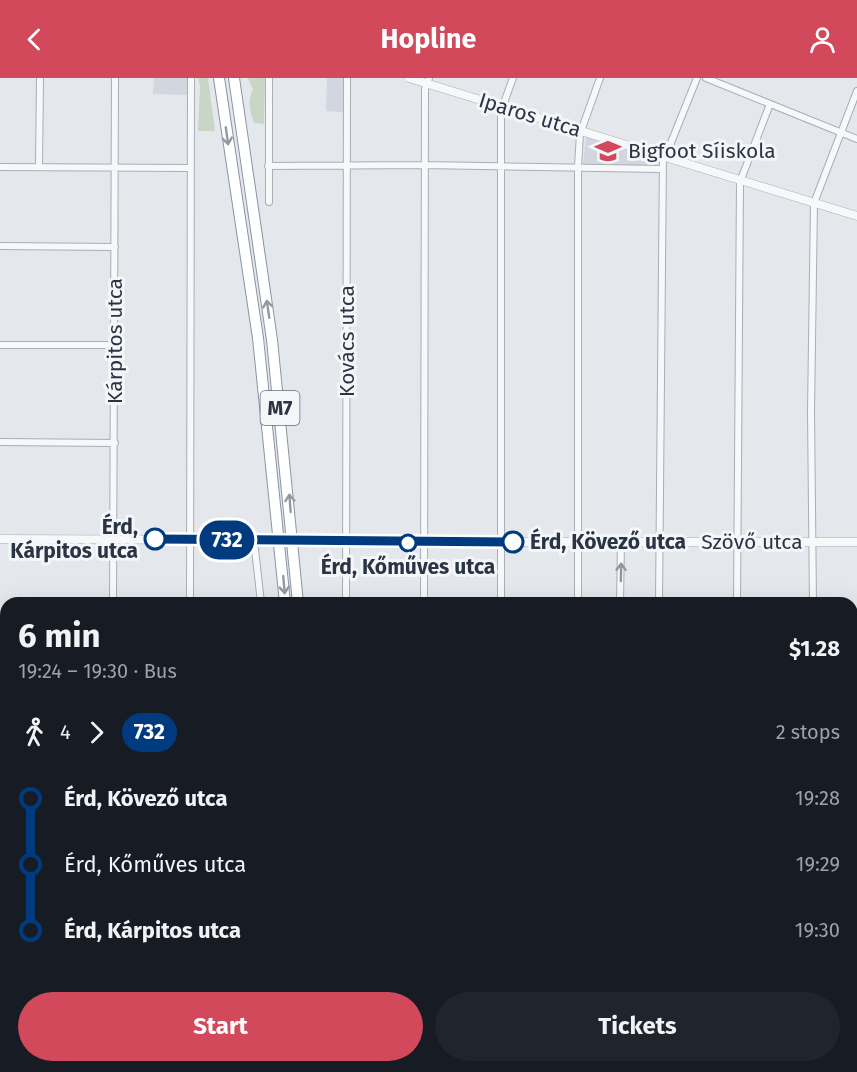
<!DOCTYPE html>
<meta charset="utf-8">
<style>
body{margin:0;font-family:"Fira Sans",sans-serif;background:#20242c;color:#f1f3f6;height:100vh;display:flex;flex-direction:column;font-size:22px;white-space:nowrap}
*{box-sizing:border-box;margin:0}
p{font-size:20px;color:#9ea1a6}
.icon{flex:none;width:33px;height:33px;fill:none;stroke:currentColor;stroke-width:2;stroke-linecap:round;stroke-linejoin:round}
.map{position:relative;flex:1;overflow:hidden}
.side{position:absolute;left:0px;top:519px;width:858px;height:476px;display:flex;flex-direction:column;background:#171b24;border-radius:18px 18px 0 0;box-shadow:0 6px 24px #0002}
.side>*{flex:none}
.badge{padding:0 12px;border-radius:20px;font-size:21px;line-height:39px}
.map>.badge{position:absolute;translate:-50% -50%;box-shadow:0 0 0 3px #fff}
.legs{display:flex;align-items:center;gap:9px;height:66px;padding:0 18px;font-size:20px}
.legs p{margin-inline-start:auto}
.summary{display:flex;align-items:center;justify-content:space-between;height:102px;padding:0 18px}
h1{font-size:33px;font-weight:700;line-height:45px}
.cta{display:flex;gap:12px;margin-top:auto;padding:12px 18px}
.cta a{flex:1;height:69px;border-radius:36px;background:#d1495b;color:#fff;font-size:24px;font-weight:700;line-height:69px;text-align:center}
.cta a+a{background:#20242c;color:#f1f3f6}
ul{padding:0 18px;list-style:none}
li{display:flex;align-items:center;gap:21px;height:66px;font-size:22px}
li i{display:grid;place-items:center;width:9px;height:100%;margin:0 8px;background:currentColor}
li i::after{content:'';width:15px;height:15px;margin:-8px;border:4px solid;border-radius:50%;background:#171b24}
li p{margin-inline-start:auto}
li:first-child i{background:linear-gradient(#0000 50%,currentColor 0)}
li:last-child i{background:linear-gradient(currentColor 50%,#0000 0)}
header{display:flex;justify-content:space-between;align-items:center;height:78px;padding:0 18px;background:#d1495b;color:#fff;font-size:27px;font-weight:700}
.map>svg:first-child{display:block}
.built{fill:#d2d6de}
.green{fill:#c9d6c5}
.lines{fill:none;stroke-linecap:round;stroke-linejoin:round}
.stream{stroke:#9fb4cc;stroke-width:1.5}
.minor-casing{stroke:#a9aeb7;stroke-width:8}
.tertiary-casing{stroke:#a9aeb7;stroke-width:9}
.secondary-casing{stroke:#a9aeb7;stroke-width:10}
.motorway-casing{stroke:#8b94a3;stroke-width:12}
.minor{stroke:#f7f8fa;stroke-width:6}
.tertiary{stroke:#f7f8fa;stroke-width:8}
.secondary{stroke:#fff;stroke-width:9}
.motorway{stroke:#fff;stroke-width:10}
.tertiary-bridge-casing{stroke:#a9aeb7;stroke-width:9;stroke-linecap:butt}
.tertiary-bridge{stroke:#f7f8fa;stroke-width:8}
.oneway{stroke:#959aa2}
.oneway2{stroke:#9196a0}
.line-1-casing{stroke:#fff;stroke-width:14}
.line-1{stroke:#003b80;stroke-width:9}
.stop-1-dot{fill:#fff;stroke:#003b80;stroke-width:3}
.labels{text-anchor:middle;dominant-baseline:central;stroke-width:6;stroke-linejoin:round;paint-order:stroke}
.shield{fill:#f4f6f9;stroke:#676e7b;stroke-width:1.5}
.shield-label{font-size:20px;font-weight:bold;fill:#2b3445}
.street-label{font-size:21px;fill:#2b3445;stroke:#f4f6f9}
.poi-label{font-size:21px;fill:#2b3445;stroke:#f4f6f9;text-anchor:start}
.stop-label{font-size:21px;font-weight:bold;fill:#2b3445;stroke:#f4f6f9;text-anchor:end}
</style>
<header><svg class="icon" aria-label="back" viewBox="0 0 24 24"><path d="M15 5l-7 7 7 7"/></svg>Hopline<svg class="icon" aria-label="person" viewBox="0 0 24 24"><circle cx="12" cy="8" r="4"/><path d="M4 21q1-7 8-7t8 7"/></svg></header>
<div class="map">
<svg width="857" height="994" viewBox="0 0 857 994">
<rect width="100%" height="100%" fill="#e4e7ec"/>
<path class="built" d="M 154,0 L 188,0 L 188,17 L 153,16 Z
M 327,0 L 343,0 L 343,34 L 326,33 Z
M 586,59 L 658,82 L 657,88 L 583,86 Z
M 6,901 L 6,944 L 0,938 L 0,906 Z"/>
<path class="green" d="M 198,0 L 208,0 L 215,53 L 198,53 L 200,8 Z
M 248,0 L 265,0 L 264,46 L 254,45 C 250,34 247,22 253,12 Z
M 0,755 L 6,755 L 6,901 L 0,906 Z
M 852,895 L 857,898 L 857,994 L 324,994 L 323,989 L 852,988 Z
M 6,972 L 6,988 L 35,989 L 40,994 L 0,994 L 0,974 Z
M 60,988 L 294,989 L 294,994 L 57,994 Z"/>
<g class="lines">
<path class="stream" d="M 332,988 L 332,994"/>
<g class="minor-casing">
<path id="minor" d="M 706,0 L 857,61
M 666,77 L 697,0
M 268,88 L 424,87 L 661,91
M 0,89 L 191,90
M 39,89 L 40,0
M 269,124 L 269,0
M 0,168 L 115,169
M 0,267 L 114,267
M 0,364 L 115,365
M 254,462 L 261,525
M 113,525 L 115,0
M 190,525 L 191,0
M 346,525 L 347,0
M 424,525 L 425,11 L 429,0
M 501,525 L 501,33 L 513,0
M 578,525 L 578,88 L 580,56 L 600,0
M 620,525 L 621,464
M 659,525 L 663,77
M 737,525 L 740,104 L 770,26
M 813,525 L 811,334 L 814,125 L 857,13
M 0,561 L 6,561
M 0,658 L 6,658
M 852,709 L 857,709
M 0,744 L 6,744
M 53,994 L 59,988"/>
</g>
<g class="tertiary-casing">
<path id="tertiary" d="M 409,0 L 857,138
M 0,461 L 254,462
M 317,464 L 857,464"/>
</g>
<g class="secondary-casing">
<path id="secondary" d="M 0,948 L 6,954
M 38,988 L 43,994"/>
</g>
<g class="motorway-casing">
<path id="motorway" d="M 219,0 L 258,260 L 285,525
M 234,0 L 272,262 L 298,525
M 307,988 L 307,994
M 317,988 L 319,994
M 299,994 L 299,988"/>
</g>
<use href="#minor" class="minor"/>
<use href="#tertiary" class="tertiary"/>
<use href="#secondary" class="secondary"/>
<use href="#motorway" class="motorway"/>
<g class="tertiary-bridge-casing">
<path id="tertiary-bridge" d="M 254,462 L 317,464"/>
</g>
<use href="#tertiary-bridge" class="tertiary-bridge"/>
</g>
<defs><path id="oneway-shaft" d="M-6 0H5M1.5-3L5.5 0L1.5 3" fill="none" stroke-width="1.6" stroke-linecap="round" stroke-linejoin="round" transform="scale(1.5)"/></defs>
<g class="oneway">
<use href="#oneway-shaft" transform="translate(227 58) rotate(82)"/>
<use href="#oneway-shaft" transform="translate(268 231) rotate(-98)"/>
<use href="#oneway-shaft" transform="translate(290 425) rotate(-94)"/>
<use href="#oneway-shaft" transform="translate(284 507) rotate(85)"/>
</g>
<use class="oneway2" href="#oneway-shaft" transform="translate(621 494) rotate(-89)"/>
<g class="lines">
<g class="line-1-casing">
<path id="line-1" d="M 155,461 L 513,464"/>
</g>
<use href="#line-1" class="line-1"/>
</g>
<defs>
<g id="school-bare" transform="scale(2.07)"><path d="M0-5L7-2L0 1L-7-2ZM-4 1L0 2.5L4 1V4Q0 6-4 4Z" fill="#d1495b" stroke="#f4f6f9" stroke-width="2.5" paint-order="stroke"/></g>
</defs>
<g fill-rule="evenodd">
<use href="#school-bare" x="608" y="73"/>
</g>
<g class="stop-1-dot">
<circle cx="155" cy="461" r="10"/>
<circle cx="513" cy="464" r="10"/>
<circle cx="408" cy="465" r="8"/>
</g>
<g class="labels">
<rect class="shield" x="260.5" y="313" width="39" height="34" rx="4.5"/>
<g class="shield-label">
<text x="280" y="330">M7</text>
</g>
<g class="street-label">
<text transform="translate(530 37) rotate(17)">Iparos utca</text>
<text transform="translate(115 263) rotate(-90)">Kárpitos utca</text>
<text transform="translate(347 263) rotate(-90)">Kovács utca</text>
<text x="752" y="464">Szövő utca</text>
</g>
<g class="poi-label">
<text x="628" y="73">Bigfoot Síiskola</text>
</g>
<g class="stop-label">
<text x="138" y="449">Érd,<tspan x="138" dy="24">Kárpitos utca</tspan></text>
<text x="530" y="464" text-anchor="start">Érd, Kövező utca</text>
<text x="408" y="489" text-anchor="middle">Érd, Kőműves utca</text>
</g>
</g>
</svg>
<b class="badge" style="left:227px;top:462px;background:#003b80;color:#fff">732</b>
<section class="side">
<div class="summary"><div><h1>6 min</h1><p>19:24 – 19:30 · Bus</p></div><b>$1.28</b></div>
<div class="legs"><svg class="icon" aria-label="walk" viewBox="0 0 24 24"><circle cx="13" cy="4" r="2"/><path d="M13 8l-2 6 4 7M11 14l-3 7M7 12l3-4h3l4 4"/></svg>4<svg class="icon" aria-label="forward" viewBox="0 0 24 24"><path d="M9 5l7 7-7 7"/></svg><b class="badge" style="background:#003b80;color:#fff">732</b><p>2 stops</p></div>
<ul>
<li><i style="color:#003b80"></i><b>Érd, Kövező utca</b><p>19:28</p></li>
<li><i style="color:#003b80"></i><span>Érd, Kőműves utca</span><p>19:29</p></li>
<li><i style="color:#003b80"></i><b>Érd, Kárpitos utca</b><p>19:30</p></li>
</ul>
<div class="cta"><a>Start</a><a>Tickets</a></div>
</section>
</div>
